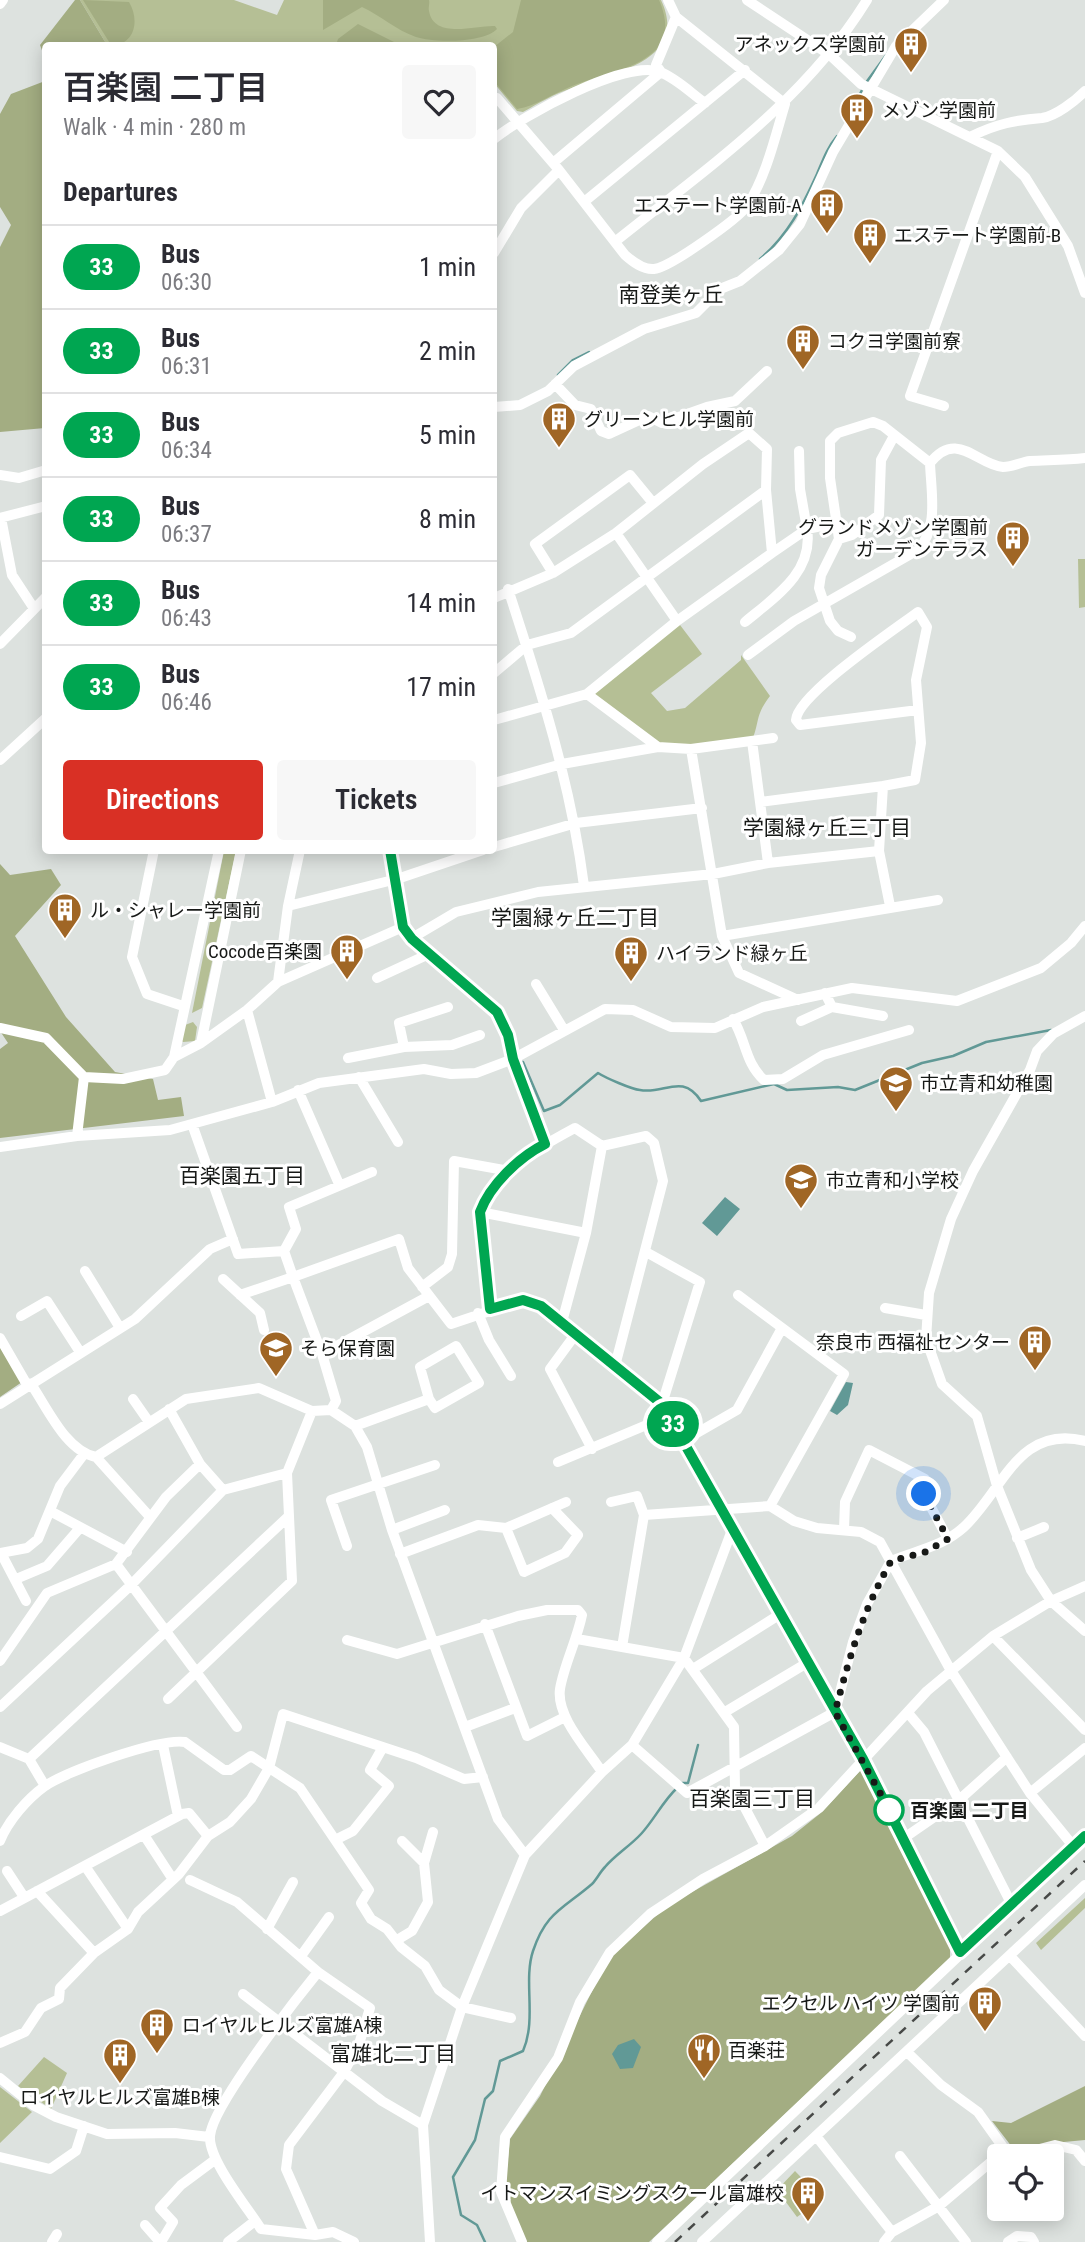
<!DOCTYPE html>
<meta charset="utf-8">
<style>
body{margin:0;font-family:"Roboto Condensed","Noto Sans JP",sans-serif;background:#f7f7f7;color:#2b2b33;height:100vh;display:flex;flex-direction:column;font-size:26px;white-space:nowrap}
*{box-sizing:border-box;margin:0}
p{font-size:23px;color:#7c7c81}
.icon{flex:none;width:38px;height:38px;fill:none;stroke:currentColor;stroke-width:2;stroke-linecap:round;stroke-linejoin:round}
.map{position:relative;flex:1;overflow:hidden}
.details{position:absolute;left:42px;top:42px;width:455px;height:812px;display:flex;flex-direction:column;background:#fff;border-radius:7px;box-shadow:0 4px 18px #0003}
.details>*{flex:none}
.badge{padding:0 14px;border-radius:23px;font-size:24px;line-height:46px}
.controls{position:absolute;left:987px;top:2144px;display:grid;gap:14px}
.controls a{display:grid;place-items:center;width:77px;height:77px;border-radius:7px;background:#fff;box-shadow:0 4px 18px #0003;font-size:35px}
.you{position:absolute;width:35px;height:35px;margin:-18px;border:5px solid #fff;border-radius:50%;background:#1a73e8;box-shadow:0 0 0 10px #1a73e833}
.map>.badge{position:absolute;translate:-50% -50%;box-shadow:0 0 0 4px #fff}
h2{padding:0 21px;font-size:26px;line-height:63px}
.round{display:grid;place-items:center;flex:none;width:74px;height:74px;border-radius:7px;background:#f7f7f7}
.head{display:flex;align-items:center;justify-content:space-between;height:119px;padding:0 21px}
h1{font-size:33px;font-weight:600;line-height:52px}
.primary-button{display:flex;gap:14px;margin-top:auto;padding:14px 21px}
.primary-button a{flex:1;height:80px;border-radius:7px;background:#d93025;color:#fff;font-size:28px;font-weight:600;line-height:80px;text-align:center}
.primary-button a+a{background:#f7f7f7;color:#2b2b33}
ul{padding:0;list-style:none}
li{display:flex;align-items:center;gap:21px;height:84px;padding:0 21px;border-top:2px solid #e1e1e2}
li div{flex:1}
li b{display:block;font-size:26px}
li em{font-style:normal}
li .badge{min-width:77px;font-weight:700;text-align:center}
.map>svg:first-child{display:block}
.green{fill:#b5bf95}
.forest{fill:#a3ad82}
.water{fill:#619996}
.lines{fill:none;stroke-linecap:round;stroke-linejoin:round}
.stream{stroke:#619996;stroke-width:2.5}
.minor{stroke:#fff;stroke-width:10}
.rail{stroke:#474947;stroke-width:2.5;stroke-dasharray:9 9;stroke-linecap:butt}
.line-casing{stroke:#fff;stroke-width:16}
.line{stroke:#00a651;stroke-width:10}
.walk{stroke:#171917;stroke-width:7;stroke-dasharray:0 12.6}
.stop-dot{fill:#fff;stroke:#00a651;stroke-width:3.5}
.labels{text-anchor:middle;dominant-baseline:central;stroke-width:6;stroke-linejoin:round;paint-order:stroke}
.poi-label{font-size:19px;fill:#171917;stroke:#fff;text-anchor:start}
.stop-label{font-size:19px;font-weight:bold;fill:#171917;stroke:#fff;text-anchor:start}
.neighbourhood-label{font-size:21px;fill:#171917;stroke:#fff}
</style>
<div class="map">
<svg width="1085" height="2242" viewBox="0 0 1085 2242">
<rect width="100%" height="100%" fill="#dde2df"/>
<path class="green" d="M 80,0 L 234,0 L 277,15 L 284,0 L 661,0 C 690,62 612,72 572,88 C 554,94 539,103 523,112 L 517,111 L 494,83 L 494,46 L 107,45 Z
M 1078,559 L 1085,559 L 1085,607 L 1079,608 Z
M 677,621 L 702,654 L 651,693 L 667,711 L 685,708 L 741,660 L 741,655 L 770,696 C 755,716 760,720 752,741 L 658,747 L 587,694 Z
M 224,851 L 236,851 L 202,1008 L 192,1013 Z
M 193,1022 L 197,1027 L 195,1041 L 183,1042 L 180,1039 L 185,1025 Z
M 1085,1898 L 1085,1908 L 1041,1950 L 1036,1943 Z
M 44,2057 L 67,2073 L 51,2109 L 18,2086 Z
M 0,2087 L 32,2112 L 0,2143 Z
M 795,2171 L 822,2199 L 797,2217 L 777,2190 Z"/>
<path class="forest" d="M 75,0 L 80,0 L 107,45 L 46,46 L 45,59 L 40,45 Z
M 83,0 L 129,2 C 140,20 135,46 111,45 Z
M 323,0 L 429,0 C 430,4 428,7 429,11 C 434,40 476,25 495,26 L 497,29 C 484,43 434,43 416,37 C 396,30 381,16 362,7 L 323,30 Z
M 521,0 L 659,0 C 687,64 613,69 572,86 C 554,93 536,106 517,109 L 494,81 L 494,47 L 513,32 Z
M 358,24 L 400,45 L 336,45 L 338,39 Z
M 45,81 L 45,428 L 0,432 L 0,247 L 11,225 L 0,207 L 0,114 L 11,94 Z
M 0,864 L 10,875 L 51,869 L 61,885 L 15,936 L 66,1017 L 115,1072 L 153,1079 L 158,1100 L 181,1097 L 184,1116 L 0,1138 L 0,1049 L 8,1043 L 0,1031 Z
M 0,1343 L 22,1382 L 0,1397 Z
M 860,1771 L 863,1771 L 950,1947 L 950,1959 L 649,2242 L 527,2242 L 510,2209 L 506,2178 L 510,2139 L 540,2096 L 608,1959 L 667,1906 L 792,1836 L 822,1812 Z
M 1085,2086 L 1085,2140 L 1012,2147 L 992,2121 L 1011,2123 Z"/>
<path class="water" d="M 725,1197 L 740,1209 L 717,1236 L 702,1223 Z
M 846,1382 L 853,1383 L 848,1405 L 837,1415 L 830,1411 Z
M 634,2039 L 641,2047 L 633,2068 L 620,2069 L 612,2054 L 618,2045 Z"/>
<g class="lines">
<path class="stream" d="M 865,84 L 900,36
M 851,112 L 862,90
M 760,259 C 788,235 802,207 817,174 C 823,160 827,148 837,136
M 558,375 L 573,360 L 589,352
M 523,1062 L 544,1111 L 560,1105 L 598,1073 C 606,1078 631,1089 640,1090 C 664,1095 682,1072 701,1101 L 774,1084 L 787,1090 L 838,1087 L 855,1090 L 922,1063 L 953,1056 L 986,1042 L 1051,1030
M 682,1783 L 688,1783 L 698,1745
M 485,2242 L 477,2225 L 461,2215 L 453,2177 L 475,2140 L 485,2099 L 493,2091 L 500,2061 L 523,2051 C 537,2019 523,1981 533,1951 C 546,1912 563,1909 592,1884 C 597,1879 600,1872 605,1867 C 615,1855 630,1846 641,1834 C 654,1820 663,1801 677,1788"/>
<path class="minor" d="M 747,0 L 830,55 L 861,84 L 998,151 L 1025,177 L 1068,246 L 1085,293
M 0,4 L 3,0
M 497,98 L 559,170 L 625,255 C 633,262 643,270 654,269 C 669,268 738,219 747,206 C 766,177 775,137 785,104 L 676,17
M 972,136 C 996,124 1016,120 1042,118 C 1056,116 1075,101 1085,91
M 494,139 C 522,116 626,59 660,72 C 676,78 691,93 705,103
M 553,163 L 661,72 L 656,65 L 676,17 L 668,0
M 584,202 L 745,70
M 616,241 C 707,168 805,101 867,0
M 494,253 L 521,208 L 559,170
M 555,384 L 575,405 L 591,409 L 601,431 L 609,434 L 648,416 L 662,423 L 707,407 L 735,401 L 767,371
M 944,406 L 910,396 L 998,151
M 494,407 L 520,405 L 548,391 L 574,366 L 644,329 L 696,313 L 720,289 L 740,281 L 779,250 L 800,224 L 833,152 L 896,46 L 944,0
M 0,475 L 19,478 L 46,470
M 0,518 L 46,506
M 1,518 L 12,575 L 33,607
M 616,533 L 677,621
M 839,539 L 852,535 L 879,515 L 881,460 L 894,436
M 772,553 L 807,529 L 800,489 L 799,451
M 553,573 L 535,544 L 630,475 L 653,503
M 508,589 C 540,687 571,784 584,886
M 494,598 L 553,573 L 616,533 L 703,464 L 749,433 L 767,449 L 766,490 L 772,553 L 677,621 L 587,694 L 494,720
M 745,622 C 775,597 814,572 807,529 L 836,523
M 851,637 L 838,631 L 830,621 L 819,588 L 821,575 L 839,539 L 830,478 L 830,441 L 838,433 L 873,422 L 883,426 L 930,463
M 0,644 L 46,597
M 748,655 L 794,621 L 918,550 C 939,528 931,492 930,463 C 957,429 977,465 1003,467 C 1013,467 1021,462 1030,461 C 1049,460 1067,460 1085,458
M 494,673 L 527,645 L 571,633 L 766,490
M 587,694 L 658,747
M 752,741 L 768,863
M 691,749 L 722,936 L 739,973 L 798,1000
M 0,760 L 46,718
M 494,783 L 562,764 L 658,747 L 691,749 L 773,738
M 883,786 L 915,780 L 921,743 L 916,680 L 927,627 L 918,612 C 894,630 797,695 796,720 L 800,725 L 918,710
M 760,802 L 883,786 L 879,851 L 890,906
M 494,847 L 576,823 L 702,808
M 154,850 L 132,957 L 147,994 L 183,1006
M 390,850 L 403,927 L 412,938 L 497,1012 L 508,1035 L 513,1059 L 545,1144
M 288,906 L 397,879 L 483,850
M 722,936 L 938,900
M 412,938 L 456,912 L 538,892 L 713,874 L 768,863 L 879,851
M 377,978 L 429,954
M 278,982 L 288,906 L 300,850
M 536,984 L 564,1030
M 825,993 L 832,1007 L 883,1016
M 247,1010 L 272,1102
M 1085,1016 L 1053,1034 L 1037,1051 L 1030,1070 L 973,1171 L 951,1219 L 929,1293 L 926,1339 L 942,1384 L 977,1416 L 997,1486 L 1031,1570 L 1051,1601 L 1085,1631
M 733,1019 C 746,1040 745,1063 764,1080 L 783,1079 L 823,1055 L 909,1030
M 801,1021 L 832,1007
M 0,1028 L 46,1038 L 84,1077 L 123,1079 L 165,1070 L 174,1057 L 219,850
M 201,1043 L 241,850
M 404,1047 L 399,1023 L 448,1007
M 174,1057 L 201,1043 L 247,1010 L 278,982 L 403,927
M 348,1058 L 404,1047 L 452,1045 L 480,1035
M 359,1077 L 398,1142
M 298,1090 L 339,1184
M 192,1124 L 238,1254 L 284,1251 L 293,1277 L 399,1239 L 408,1268 L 451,1324 L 523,1300 L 541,1306 L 662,1404 L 863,1759 L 960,1952
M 77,1136 L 84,1077
M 0,1147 L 77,1136 L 170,1130 L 272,1102 L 319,1083 L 424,1069 L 451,1074 L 476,1073 L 513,1059 L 605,1009 L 633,1010 L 671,1027 L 715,1028 L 763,1007 L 852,988 L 957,1001 L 1041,968 L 1071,943 L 1085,926
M 480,1212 L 586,1233
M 284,1251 L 296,1229 L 289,1207 L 372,1172
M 646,1252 L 700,1282 L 662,1404
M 85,1271 L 120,1328
M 223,1279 L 260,1313 L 264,1330
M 422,1287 L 448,1267 L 452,1254 L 454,1161 L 510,1171
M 240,1295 L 293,1277 L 322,1354
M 738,1295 L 844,1374 L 770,1506
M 885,1308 L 926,1315
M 490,1309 L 480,1212 C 496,1170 538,1148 575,1128 L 602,1146 L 646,1136 L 654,1143 L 663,1181 L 615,1366
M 478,1313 L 489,1340 L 511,1376
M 21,1316 L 47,1301 L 80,1352
M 562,1322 L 586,1233 L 602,1146
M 575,1335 L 550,1369 L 592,1449
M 0,1338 L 26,1383 L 31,1384 C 48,1409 66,1451 96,1457 L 150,1517
M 133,1399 L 149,1422
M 0,1404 L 135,1319 L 210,1249 L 233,1239
M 169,1409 L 200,1464 L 223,1490
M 331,1410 L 336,1401 L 322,1354 L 429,1296
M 355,1426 L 429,1399 L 435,1408 L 479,1383 L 456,1346 L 420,1367 L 429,1399
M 683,1441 L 737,1410 L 782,1328
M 96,1457 L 186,1399 L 259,1388 L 312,1411 L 331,1410 L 355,1426 L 367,1447 L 392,1530 L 498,1819 L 525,1855
M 558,1462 L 668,1416
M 611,1502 L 637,1496 L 644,1515
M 50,1511 L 127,1552
M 506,1528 L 524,1572 L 565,1553 L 578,1535 L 552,1508
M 392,1530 L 445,1510
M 844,1530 L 845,1502 L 869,1450 L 925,1479 L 924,1494 L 948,1539
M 1017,1538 L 1044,1527
M 347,1546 L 331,1500 L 435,1465
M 0,1553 L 27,1548 L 38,1539 L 60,1486 L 84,1454
M 1,1553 L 26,1601
M 400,1554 L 478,1525 L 506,1528 L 566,1502
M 116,1564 L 237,1727
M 16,1579 L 47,1566 L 79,1529
M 485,1624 L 527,1736 L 565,1717
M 993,1636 L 1085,1730
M 577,1639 L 684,1658 L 734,1727 L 735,1789 L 765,1846
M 347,1640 L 397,1654 L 518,1616 L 547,1610 L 578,1610 L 582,1615 C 577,1640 564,1665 560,1689 C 556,1717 588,1750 602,1772
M 622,1647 L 644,1515 L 770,1506 L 794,1521 L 817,1528 L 861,1532 L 880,1542 L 950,1669 L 1030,1793 L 1074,1847
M 0,1661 L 47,1593 L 116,1564 L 166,1497 L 200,1464
M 693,1669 L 782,1613
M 168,1699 L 292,1581 L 287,1473 L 312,1411
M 0,1707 L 131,1585 L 223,1490 L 287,1473
M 725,1712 L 807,1663
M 908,1713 L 924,1732 L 1011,1903
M 465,1727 L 515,1708
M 163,1745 L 178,1816
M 632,1745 L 687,1793 L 835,1712 L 853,1642 L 867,1604 L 891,1561 C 917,1550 942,1547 964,1527 C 1003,1491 1018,1424 1085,1441
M 0,1747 L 29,1759 L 45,1786
M 29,1759 L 289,1516
M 1030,1793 L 1085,1748
M 144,1835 L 172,1878
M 904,1838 L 959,1800 L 1007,1757
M 337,1839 L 353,1831 L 389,1786 L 370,1770 L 383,1747
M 0,1841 C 8,1821 27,1799 45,1786 C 67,1771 159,1738 185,1742 L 224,1770 L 230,1770 L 251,1756 L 300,1788 L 369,1890 L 361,1903 L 371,1919 L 387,1929 L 401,1947 L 425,1966 L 439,1990 L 462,2007 L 511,2018
M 402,1841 L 424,1863
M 85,1866 L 128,1929
M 7,1871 L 24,1897
M 190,1880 L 237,1902 L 318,1972 L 370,2008 L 359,2044 L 344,2072 L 289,2145 L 286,2169 L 315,2235
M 37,1891 L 94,1953
M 0,1911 L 182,1814 L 189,1813 L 208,1836
M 267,1929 L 293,1882
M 397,1940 L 412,1931 L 428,1902 L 424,1863 L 433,1832
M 301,1956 L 329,1917
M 1010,1956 L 1085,2036
M 318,1972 C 296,1999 212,2106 210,2136 C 208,2160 248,2208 261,2229 L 315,2235 L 333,2232 L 354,2242
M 243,1994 L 382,2101 L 423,2125
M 0,2043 L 25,2032 L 41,2008 L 59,1999 L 60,1988 L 94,1953 L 128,1929 L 138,1912 L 179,1874 L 208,1836 L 230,1822 L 251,1799 L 269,1768 L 283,1714 L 416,1758 L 464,1779 L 483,1777
M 907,2052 L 941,2085 L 978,2112 L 1005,2150 L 1017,2155 L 1055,2145 L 1076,2150 L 1085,2161
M 0,2078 L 33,2105 L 56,2117 L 107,2134 L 175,2133 L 209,2137
M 816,2136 L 892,2232
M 900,2156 L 966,2242
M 0,2157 L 50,2169 L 76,2151 L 84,2126
M 145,2225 L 160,2242
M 52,2242 L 57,2234
M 161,2242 L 173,2222 L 160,2208 L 181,2185 L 216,2159
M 228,2242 L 255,2221
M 430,2242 L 423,2125 L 462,2007 L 525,1855 L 602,1772 L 632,1745 L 684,1658 L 732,1530
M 522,2242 L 501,2192 L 505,2137 L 558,2058 L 580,2002 L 610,1952 L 650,1914 L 703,1879 L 765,1846 L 819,1808 L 927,1691 L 993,1636 L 1051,1601 L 1085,1586
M 657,2242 L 1085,1836
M 702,2242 L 1085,1885
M 884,2242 L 892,2232 L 939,2206 L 1005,2150
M 1008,2242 L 1017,2236 L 1031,2237 L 1034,2242"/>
<path class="rail" d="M 675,2242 L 1085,1861"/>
</g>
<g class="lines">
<g class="line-casing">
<path id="line" d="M 390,850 L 403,927 L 412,939 L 497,1012 L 508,1035 L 513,1059 L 545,1144 C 519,1157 490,1185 480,1212 L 490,1309 L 523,1300 L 541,1306 L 662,1404 L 863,1759 L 960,1952 L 1085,1836"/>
</g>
<use href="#line" class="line"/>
<path class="walk" d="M 889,1810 L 894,1818 L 835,1712 C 850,1655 862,1613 891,1561 L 925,1552 L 948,1539 L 924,1494"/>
</g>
<defs>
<g id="building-pin" transform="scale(1.75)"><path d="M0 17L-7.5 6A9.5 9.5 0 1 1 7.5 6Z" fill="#a06625" stroke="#fff"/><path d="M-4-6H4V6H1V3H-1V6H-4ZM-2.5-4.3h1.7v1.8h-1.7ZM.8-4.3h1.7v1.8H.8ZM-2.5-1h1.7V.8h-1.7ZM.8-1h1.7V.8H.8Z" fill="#fff"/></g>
<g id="school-pin" transform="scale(1.75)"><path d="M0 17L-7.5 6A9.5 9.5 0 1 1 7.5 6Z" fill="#a06625" stroke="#fff"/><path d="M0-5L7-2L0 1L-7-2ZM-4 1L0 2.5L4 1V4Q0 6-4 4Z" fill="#fff"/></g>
<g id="restaurant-pin" transform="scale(1.75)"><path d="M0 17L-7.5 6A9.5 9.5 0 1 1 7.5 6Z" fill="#a06625" stroke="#fff"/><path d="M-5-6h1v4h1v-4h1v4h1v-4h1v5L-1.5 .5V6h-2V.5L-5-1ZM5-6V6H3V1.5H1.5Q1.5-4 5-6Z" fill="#fff"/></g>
</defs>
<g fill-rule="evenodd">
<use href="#building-pin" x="911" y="44"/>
<use href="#building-pin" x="857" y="110"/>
<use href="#building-pin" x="827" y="205"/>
<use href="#building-pin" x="870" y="235"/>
<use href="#building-pin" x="803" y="341"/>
<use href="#building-pin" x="559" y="419"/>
<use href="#building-pin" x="1013" y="538"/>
<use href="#building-pin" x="65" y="910"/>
<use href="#building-pin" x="347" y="951"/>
<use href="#building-pin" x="631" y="953"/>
<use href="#school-pin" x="896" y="1083"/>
<use href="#school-pin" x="801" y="1180"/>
<use href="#building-pin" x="1035" y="1342"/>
<use href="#school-pin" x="276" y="1348"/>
<use href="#building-pin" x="985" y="2003"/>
<use href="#building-pin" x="157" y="2025"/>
<use href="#restaurant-pin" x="704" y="2050"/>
<use href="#building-pin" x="120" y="2055"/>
<use href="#building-pin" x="808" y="2193"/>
</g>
<circle class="stop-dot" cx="889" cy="1810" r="14"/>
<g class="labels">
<g class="poi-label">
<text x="886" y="44" text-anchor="end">アネックス学園前</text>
<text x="882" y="110">メゾン学園前</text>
<text x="802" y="205" text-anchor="end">エステート学園前-A</text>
<text x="894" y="235">エステート学園前-B</text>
<text x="828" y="341">コクヨ学園前寮</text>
<text x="584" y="419">グリーンヒル学園前</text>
<text x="988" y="527" text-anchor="end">グランドメゾン学園前<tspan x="988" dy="22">ガーデンテラス</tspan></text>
<text x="90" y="910">ル・シャレー学園前</text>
<text x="322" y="951" text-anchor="end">Cocode百楽園</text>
<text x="656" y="953">ハイランド緑ヶ丘</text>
<text x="920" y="1083">市立青和幼稚園</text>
<text x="826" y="1180">市立青和小学校</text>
<text x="1010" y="1342" text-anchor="end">奈良市 西福祉センター</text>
<text x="300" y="1348">そら保育園</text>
<text x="960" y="2003" text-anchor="end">エクセル ハイツ 学園前</text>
<text x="182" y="2025">ロイヤルヒルズ富雄A棟</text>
<text x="728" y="2050">百楽荘</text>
<text x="120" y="2097" text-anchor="middle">ロイヤルヒルズ富雄B棟</text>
<text x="784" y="2193" text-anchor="end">イトマンスイミングスクール富雄校</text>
</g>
<g class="stop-label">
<text x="910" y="1810">百楽園 二丁目</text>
</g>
<g class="neighbourhood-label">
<text x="671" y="295">南登美ヶ丘</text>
<text x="827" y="828">学園緑ヶ丘三丁目</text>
<text x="575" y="918">学園緑ヶ丘二丁目</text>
<text x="242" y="1176">百楽園五丁目</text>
<text x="752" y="1799">百楽園三丁目</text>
<text x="393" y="2054">富雄北二丁目</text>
</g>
</g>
</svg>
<div class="controls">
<a><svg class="icon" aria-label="locate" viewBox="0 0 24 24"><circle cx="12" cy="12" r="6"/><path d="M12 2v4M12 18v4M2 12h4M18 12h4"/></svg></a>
</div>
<div class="you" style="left:924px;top:1494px"></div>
<b class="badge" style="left:673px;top:1424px;background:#00a651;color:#fff">33</b>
<section class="details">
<div class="head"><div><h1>百楽園 二丁目</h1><p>Walk · 4 min · 280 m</p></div><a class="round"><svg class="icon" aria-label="heart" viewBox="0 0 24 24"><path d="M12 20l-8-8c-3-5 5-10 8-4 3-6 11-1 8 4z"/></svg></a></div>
<h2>Departures</h2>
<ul>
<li><span class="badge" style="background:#00a651;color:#fff">33</span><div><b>Bus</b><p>06:30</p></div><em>1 min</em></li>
<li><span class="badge" style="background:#00a651;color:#fff">33</span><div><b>Bus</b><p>06:31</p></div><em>2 min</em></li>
<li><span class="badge" style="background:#00a651;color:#fff">33</span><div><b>Bus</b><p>06:34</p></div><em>5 min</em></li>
<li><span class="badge" style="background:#00a651;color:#fff">33</span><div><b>Bus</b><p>06:37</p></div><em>8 min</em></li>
<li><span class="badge" style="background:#00a651;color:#fff">33</span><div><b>Bus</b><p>06:43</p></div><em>14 min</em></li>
<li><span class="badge" style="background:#00a651;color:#fff">33</span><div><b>Bus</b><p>06:46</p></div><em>17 min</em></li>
</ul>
<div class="primary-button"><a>Directions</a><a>Tickets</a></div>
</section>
</div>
